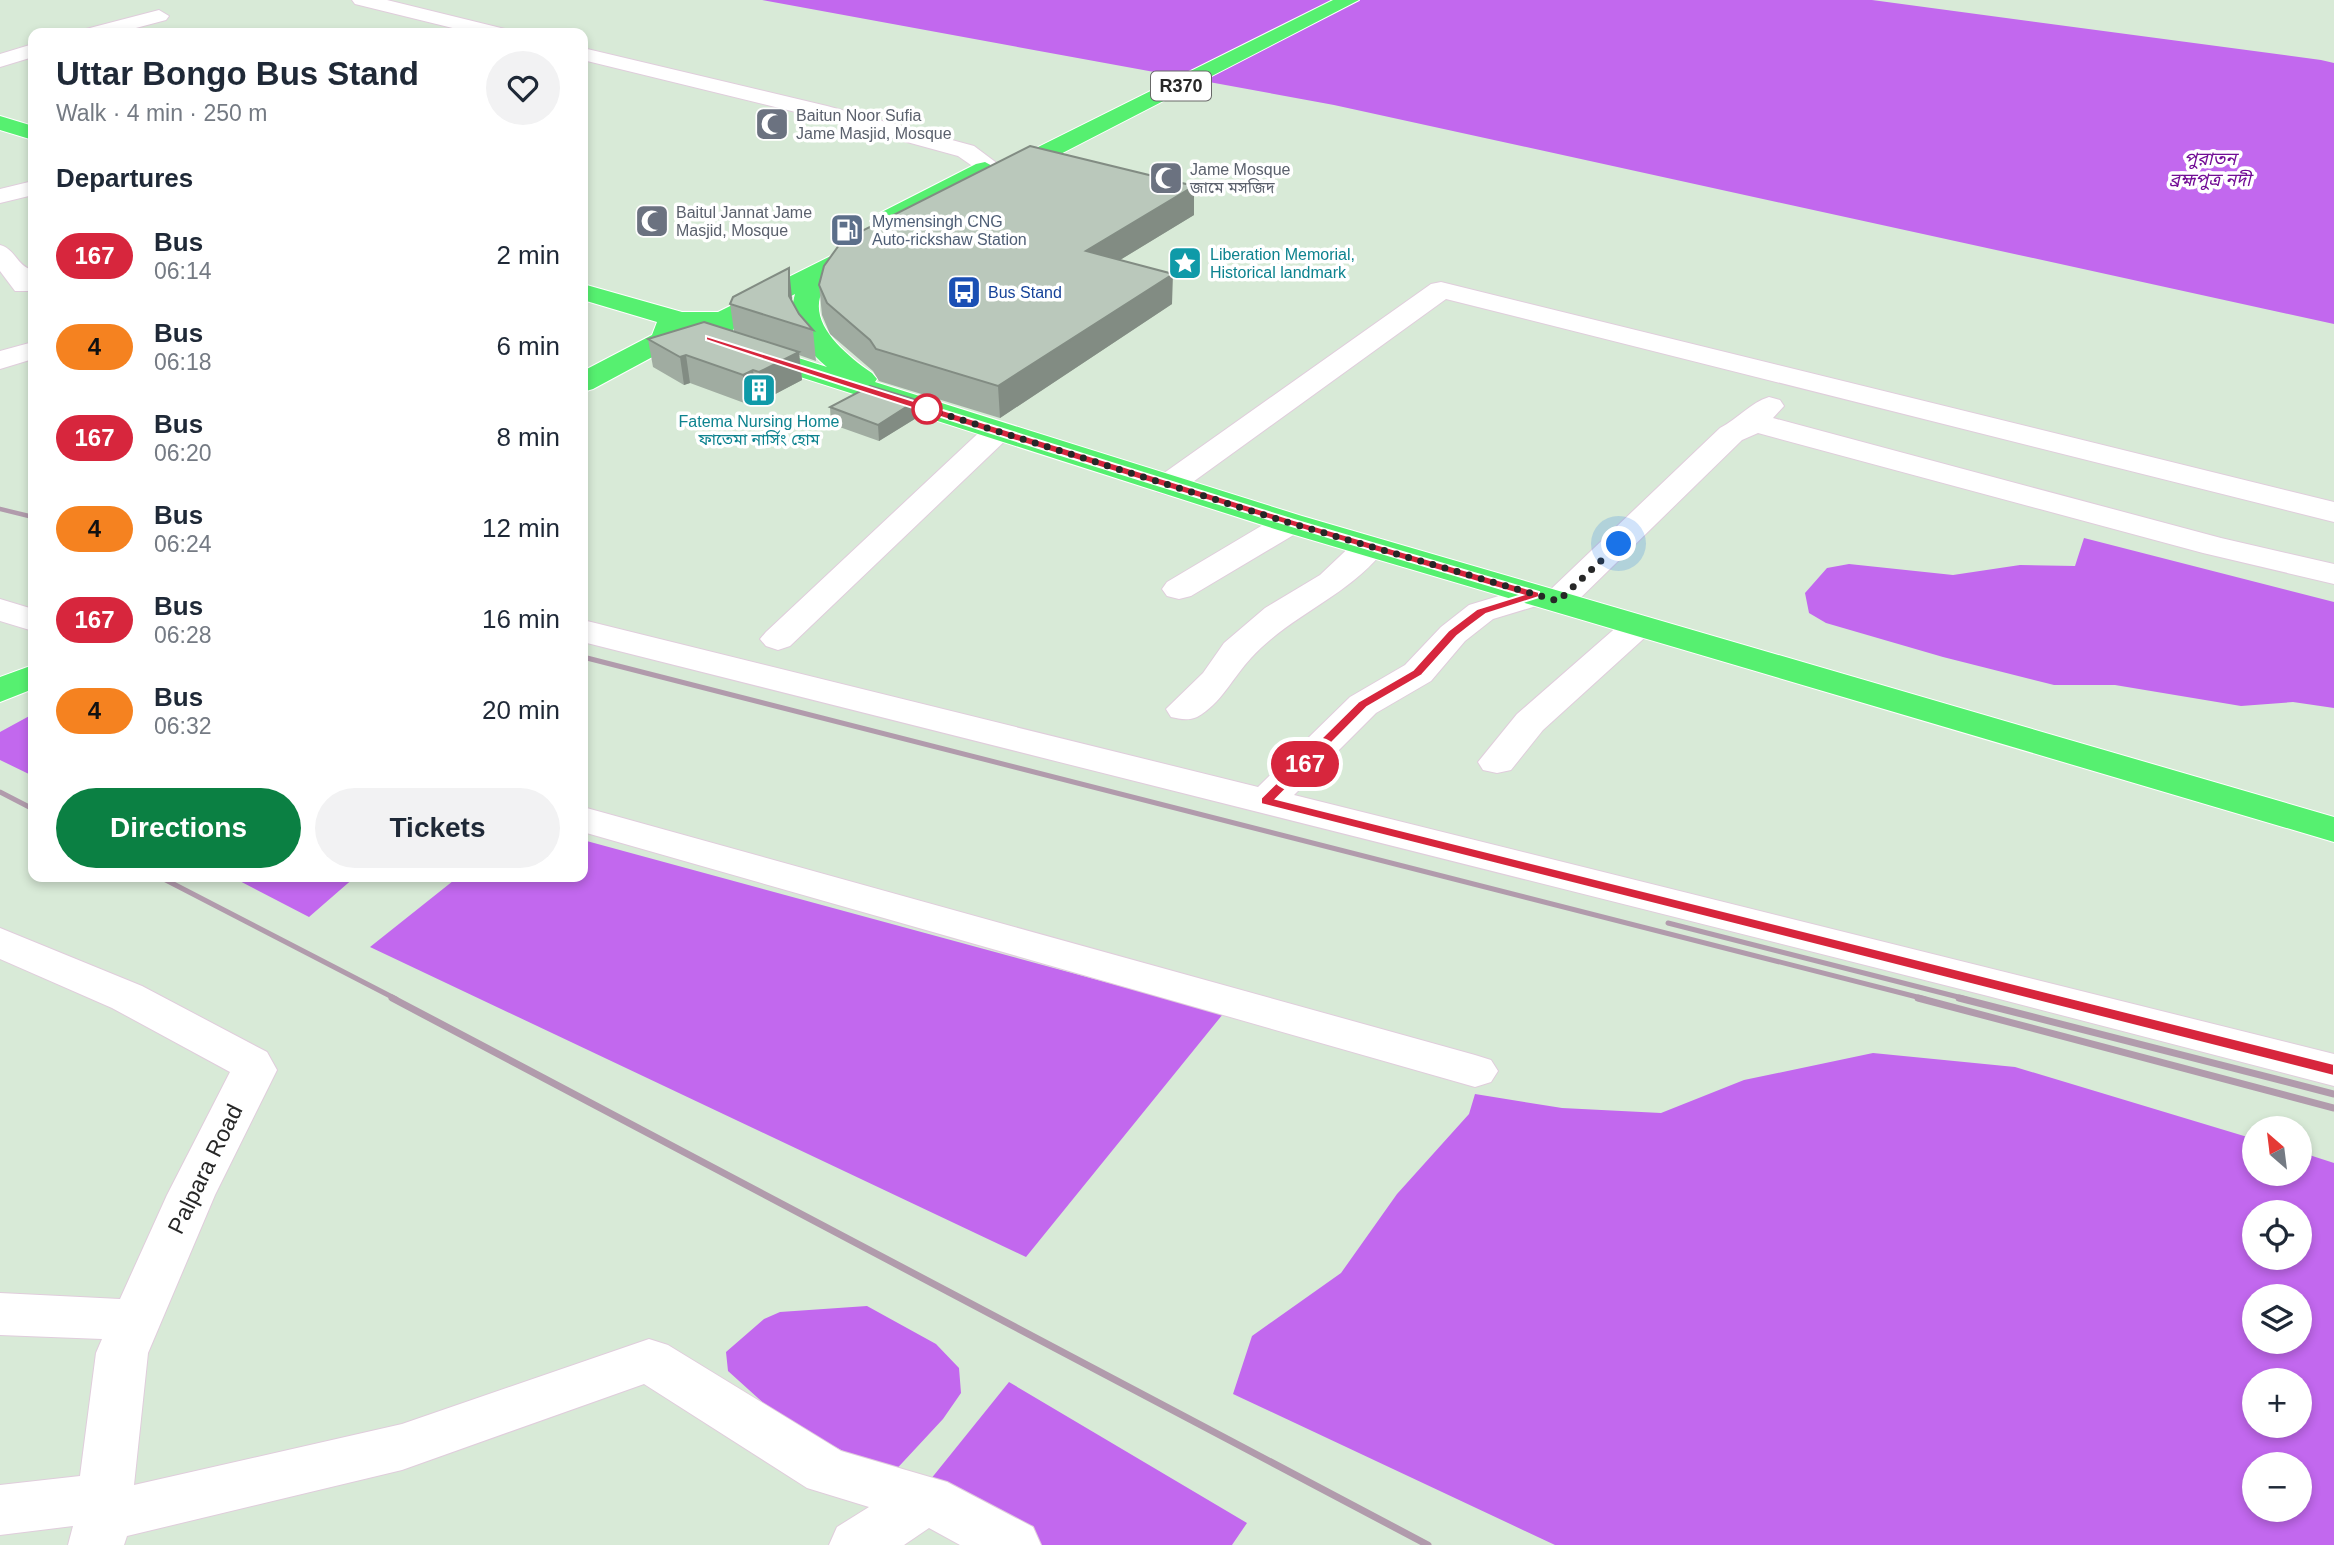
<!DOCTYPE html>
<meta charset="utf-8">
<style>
body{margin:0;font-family:Arial,"Noto Sans Bengali",sans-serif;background:#f2f2f3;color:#1f2937;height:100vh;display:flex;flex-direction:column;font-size:26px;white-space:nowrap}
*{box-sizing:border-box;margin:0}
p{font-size:23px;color:#747a83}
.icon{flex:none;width:38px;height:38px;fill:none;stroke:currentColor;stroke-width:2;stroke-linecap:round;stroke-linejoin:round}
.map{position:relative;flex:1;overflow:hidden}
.panel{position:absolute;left:28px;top:28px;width:560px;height:854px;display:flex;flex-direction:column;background:#fff;border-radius:14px;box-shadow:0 4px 10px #0003}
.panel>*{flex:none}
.badge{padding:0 14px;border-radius:23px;font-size:24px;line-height:46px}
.needle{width:46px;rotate:332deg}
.controls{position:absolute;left:2242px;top:1116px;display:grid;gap:14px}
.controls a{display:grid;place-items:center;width:70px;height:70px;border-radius:50%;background:#fff;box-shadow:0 4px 10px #0003;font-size:35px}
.you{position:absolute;width:35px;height:35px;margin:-18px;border:5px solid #fff;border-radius:50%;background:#1a73e8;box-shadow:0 0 0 10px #1a73e833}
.map>.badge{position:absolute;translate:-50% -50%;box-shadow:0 0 0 4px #fff}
h2{padding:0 28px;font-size:26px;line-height:63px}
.round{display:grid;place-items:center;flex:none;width:74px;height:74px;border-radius:37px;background:#f2f2f3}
.overview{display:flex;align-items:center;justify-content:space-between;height:119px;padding:0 28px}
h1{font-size:33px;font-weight:700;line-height:52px}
.cta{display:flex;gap:14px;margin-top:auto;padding:14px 28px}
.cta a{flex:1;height:80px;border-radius:42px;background:#0b8043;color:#fff;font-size:28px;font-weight:700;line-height:80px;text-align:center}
.cta a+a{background:#f2f2f3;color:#1f2937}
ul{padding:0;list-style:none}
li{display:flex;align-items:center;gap:21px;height:91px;padding:0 28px}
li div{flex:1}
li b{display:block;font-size:26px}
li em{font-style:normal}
li .badge{min-width:77px;font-weight:700;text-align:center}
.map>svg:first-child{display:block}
.water{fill:#c268ee;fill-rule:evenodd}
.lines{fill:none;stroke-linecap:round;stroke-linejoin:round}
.minor-casing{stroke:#e0cddc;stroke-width:2}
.major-casing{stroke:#fff;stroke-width:2}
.minor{fill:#fff;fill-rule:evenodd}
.major{fill:#56f070;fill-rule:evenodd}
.rail-far2{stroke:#b19bac;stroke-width:4.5}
.rail-far1{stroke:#b19bac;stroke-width:5}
.rail{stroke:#b19bac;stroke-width:7}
.wall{fill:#a0aca1}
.shaded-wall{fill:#828c83}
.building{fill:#bac8bb;stroke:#828c83;stroke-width:2}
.line{fill:#d7263d;stroke:#fff;stroke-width:2}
.walk{stroke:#272727;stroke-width:7;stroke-dasharray:0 12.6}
.stop-dot{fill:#fff;stroke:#d7263d;stroke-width:3.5}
.labels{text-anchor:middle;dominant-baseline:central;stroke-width:7;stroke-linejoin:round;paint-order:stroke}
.far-worship-label{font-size:16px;fill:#5b616d;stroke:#fff;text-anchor:start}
.far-service-label{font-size:16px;fill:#4e5e75;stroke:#fff;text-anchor:start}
.far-culture-label{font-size:16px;fill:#0d838f;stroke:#fff;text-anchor:start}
.far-transit-label{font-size:16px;fill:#164399;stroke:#fff;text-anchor:start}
.shield{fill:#fff;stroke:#686868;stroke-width:2}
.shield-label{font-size:18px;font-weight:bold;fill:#272727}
.far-water-label{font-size:18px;font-style:italic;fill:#720c95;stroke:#fff}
.near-street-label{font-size:23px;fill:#272727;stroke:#fff}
</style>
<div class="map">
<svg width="2334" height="1545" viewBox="0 0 2334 1545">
<rect width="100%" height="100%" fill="#d8ead7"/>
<path class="water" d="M 762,0 L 1872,0 L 2321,60 L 2334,63 L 2334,324 L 1334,105 Z
M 2084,538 L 2334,602 L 2334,708 L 2293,702 L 2241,706 L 2115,685 L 2054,685 L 1943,657 L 1826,623 L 1809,613 L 1805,593 L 1827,568 L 1849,564 L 1953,575 L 2020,565 L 2075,566 Z
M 33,714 L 33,776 L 0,760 L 0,732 Z
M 583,840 L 1223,1014 L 1026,1257 L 370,947 L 458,877 L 583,877 Z
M 232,877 L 355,877 L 309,917 Z
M 1873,1053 L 2015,1067 L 2254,1139 L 2254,1174 L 2300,1174 L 2300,1152 L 2334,1163 L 2334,1545 L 1555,1545 L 1233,1394 L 1252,1336 L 1341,1273 L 1397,1194 L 1469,1114 L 1475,1094 L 1562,1108 L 1661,1113 L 1744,1080 ZM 2254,1213 L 2300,1213 L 2300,1258 L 2254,1258 ZM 2254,1297 L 2300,1297 L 2300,1342 L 2254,1342 ZM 2254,1381 L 2300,1381 L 2300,1426 L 2254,1426 ZM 2254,1465 L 2300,1465 L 2300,1510 L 2254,1510 Z
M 867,1306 L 936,1344 L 959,1368 L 961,1393 L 943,1419 L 890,1476 L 779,1417 L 728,1371 L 726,1352 L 764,1319 L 780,1312 Z
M 1009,1382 L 1247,1523 L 1232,1545 L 1021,1545 L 922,1490 Z"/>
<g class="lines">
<g class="minor-casing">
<path id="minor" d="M 352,0 L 387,0 L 505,29 L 508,33 L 473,33 L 355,4 Z
M 159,10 L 169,16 L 166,20 L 117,33 L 83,33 L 86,29 Z
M 33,44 L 33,57 L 0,67 L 0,54 Z
M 583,48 L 827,106 L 974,146 L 1002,167 L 999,172 L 981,172 L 958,156 L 812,116 L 583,60 Z
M 33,181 L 33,195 L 0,203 L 0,189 Z
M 0,245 C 15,249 17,265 30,269 L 33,291 L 15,291 L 0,271 Z
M 1441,282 L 2334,502 L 2334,522 L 1446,299 L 1179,492 L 1168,495 L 1157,492 L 1152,485 L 1157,478 L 1431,284 Z
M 33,342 L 33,359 L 0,369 L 0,351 Z
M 1769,397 L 1780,400 L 1784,406 L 1773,418 L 2221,538 L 2334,564 L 2334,584 L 2203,553 L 1758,433 L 1742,440 L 1570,608 L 1558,611 L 1546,608 L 1543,604 L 1493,619 L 1465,641 L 1431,681 L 1376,713 L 1294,795 L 2334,1054 L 2334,1086 L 1988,996 L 583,642 L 583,620 L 1258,787 L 1350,697 L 1405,665 L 1441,627 L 1469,605 L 1535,585 L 1549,591 L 1720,428 C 1738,419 1751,402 1769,397 Z
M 998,422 L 1009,425 L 1013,431 L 1009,437 L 790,646 L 778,650 L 766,646 L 760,639 L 766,632 L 987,425 Z
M 1290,513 L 1302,516 L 1306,523 L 1302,530 L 1191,596 L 1179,599 L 1167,596 L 1162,589 L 1167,582 L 1278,516 Z
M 1370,536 L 1382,539 L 1387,546 C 1352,595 1291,614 1251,658 C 1233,677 1221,704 1197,717 C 1188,721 1180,719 1171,717 L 1166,709 L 1203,673 L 1224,643 L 1265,608 L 1320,575 L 1358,539 Z
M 0,599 L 33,609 L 33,631 L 0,621 Z
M 1639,615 L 1651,618 L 1656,625 L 1651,632 L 1543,730 L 1511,770 L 1497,773 L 1483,770 L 1478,762 L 1517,714 L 1627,618 Z
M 583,807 L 1475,1055 L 1491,1060 L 1498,1071 L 1491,1082 L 1475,1087 L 583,832 Z
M 0,928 L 142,986 L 267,1052 L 277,1070 L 215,1195 L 148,1353 L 134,1485 L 402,1424 L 649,1339 L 668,1345 L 841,1451 L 947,1482 L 1033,1527 L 1041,1545 L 960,1545 L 929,1528 L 904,1545 L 829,1545 L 837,1527 L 869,1507 L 807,1488 L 644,1384 L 402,1470 L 127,1536 L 124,1545 L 68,1545 L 73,1526 L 0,1535 L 0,1485 L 80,1476 L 96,1353 L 102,1339 L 0,1335 L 0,1293 L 120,1299 L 167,1195 L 230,1072 L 112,1008 L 0,959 Z"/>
</g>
<g class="major-casing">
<path id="major" d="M 1333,0 L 1359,0 L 1012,179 L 1003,181 L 992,175 L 892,226 L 874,226 L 870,221 L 874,216 L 976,164 L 985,162 L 996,168 Z
M 0,116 L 33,126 L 33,140 L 0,130 Z
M 869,237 L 878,239 L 882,245 L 878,251 C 867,256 855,261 844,268 C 789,306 836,348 872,373 L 877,379 L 875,382 L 1302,516 L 2334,817 L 2334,842 L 1278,530 L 741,358 L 737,352 L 741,346 L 751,343 L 827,367 C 804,348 786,324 795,294 L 735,326 L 730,337 L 718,344 L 693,350 L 671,347 L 593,389 L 583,392 L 583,371 L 652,335 L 657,322 L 583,300 L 583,284 L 682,312 L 718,312 ZM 696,326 L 707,327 L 693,333 L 681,331 Z
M 33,665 L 33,689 L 0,702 L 0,677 Z"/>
</g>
<use href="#minor" class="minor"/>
<use href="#major" class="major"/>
<path class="rail-far2" d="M 0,509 L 33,517"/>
<path class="rail-far1" d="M 583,657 L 1925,999
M 0,792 L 33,809
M 160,877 L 396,999
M 1668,923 L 1966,999"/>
<path class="rail" d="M 392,998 L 1428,1545
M 1918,998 L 2334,1108
M 1959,998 L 2334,1094"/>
</g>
<path class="wall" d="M 1194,186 L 1194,215 L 1120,260 L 1172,304 L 1000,418 L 879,381 L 873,371 L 830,334 L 822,315 L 819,285 Z
M 792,301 L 799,314 L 813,330 L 816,361 L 799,355 L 802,380 L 762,401 L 757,399 L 747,404 L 690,383 L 684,385 L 653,367 L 648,339 L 734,331 L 730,304 Z
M 830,407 L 918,417 L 879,441 L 831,424 Z"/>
<path class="shaded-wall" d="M 1194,186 L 1194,215 L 1087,280 L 1086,251 Z
M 789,268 L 792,298 L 793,326 L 789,296 Z
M 1173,274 L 1172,304 L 1000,418 L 998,386 Z
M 799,352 L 802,380 L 762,401 L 759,372 Z
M 686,355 L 690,383 L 684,385 L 680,357 Z
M 753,370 L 757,399 L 747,404 L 743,375 Z
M 917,400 L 918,417 L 879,441 L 878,425 Z"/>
<path class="building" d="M 1030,146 L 1194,186 L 1086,251 L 1173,274 L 998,386 L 876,349 L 870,340 L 827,303 L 819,285 L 824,266 L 842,241 Z
M 789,268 L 789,296 L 799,314 L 813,330 L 730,304 L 733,297 Z
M 704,322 L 799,352 L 759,372 L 753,370 L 743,375 L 686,355 L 680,357 L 648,339 Z
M 870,386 L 917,400 L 878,425 L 830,407 Z"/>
<path class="line" d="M 706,336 L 1294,520 L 1539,592 L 1539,597 L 1486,614 L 1471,625 L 1457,636 L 1422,675 L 1367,707 L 1276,799 L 2334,1064 L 2334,1076 L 1261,804 L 1261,798 L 1358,702 L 1413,670 L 1448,631 L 1477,609 L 1522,595 C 1248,514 976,431 706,340 Z"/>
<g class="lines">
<path class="walk" d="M 927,409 L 1290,523 L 1558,601 L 1619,544"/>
</g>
<defs>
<g id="mosque-square" transform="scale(1.75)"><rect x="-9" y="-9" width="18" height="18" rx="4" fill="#6b7280" stroke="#fff"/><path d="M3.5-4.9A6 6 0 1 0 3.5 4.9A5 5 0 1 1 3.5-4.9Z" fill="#fff"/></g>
<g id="fuel-square" transform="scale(1.75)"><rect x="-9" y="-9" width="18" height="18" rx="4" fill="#5c6f8a" stroke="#fff"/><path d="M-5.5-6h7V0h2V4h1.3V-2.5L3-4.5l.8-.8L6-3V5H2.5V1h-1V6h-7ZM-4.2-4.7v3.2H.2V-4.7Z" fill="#fff"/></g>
<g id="sight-square" transform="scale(1.75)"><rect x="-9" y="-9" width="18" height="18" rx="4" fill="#0f9aa8" stroke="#fff"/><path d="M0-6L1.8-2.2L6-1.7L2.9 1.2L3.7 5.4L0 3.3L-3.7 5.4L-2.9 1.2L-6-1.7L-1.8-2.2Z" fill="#fff"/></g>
<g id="bus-square" transform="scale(1.75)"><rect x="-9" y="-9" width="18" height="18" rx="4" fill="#1a4fb4" stroke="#fff"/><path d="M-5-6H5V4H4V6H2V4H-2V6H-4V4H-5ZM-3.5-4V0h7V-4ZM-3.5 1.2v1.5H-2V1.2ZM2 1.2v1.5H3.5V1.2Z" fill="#fff"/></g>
<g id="building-square" transform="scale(1.75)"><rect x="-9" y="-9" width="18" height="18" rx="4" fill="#0f9aa8" stroke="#fff"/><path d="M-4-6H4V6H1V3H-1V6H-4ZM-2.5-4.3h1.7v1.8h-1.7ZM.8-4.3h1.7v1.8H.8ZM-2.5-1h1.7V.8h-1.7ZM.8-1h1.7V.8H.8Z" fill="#fff"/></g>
</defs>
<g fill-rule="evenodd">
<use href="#mosque-square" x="772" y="124"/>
<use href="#mosque-square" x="1166" y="178"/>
<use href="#mosque-square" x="652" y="221"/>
<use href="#fuel-square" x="847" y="230"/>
<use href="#sight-square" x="1185" y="263"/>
<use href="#bus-square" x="964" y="292"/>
<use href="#building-square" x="759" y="390"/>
</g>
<circle class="stop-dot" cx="927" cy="409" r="14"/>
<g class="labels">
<g class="far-worship-label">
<text x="796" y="115">Baitun Noor Sufia<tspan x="796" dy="18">Jame Masjid, Mosque</tspan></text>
<text x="1190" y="169">Jame Mosque<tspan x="1190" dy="18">জামে মসজিদ</tspan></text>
<text x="676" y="212">Baitul Jannat Jame<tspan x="676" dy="18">Masjid, Mosque</tspan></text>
</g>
<g class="far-service-label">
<text x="872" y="221">Mymensingh CNG<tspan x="872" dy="18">Auto-rickshaw Station</tspan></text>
</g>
<g class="far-culture-label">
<text x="1210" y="254">Liberation Memorial,<tspan x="1210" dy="18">Historical landmark</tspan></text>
<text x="759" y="421" text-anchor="middle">Fatema Nursing Home<tspan x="759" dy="18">ফাতেমা নার্সিং হোম</tspan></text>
</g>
<g class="far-transit-label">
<text x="988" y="292">Bus Stand</text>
</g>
<rect class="shield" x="1151" y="71.5" width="60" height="29" rx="5"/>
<g class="shield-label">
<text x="1181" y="86">R370</text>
</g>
<g class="far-water-label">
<text x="2210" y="159">পুরাতন<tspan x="2210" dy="21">ব্রহ্মপুত্র নদী</tspan></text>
</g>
<g class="near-street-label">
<text transform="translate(205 1169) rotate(-64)">Palpara Road</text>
</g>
</g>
</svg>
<div class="controls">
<a><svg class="needle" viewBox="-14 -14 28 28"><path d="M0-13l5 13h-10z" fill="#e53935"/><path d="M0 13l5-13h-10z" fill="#747a83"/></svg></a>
<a><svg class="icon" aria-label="locate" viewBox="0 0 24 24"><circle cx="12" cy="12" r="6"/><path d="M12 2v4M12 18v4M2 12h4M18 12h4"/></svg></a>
<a><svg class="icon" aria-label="layers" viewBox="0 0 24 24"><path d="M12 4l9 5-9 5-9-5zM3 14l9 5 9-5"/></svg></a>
<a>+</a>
<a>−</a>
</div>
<div class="you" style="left:1619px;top:544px"></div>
<b class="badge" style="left:1305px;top:764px;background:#d7263d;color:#fff">167</b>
<section class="panel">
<div class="overview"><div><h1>Uttar Bongo Bus Stand</h1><p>Walk · 4 min · 250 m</p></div><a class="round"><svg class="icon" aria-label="heart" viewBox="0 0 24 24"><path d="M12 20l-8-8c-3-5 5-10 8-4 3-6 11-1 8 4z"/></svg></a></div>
<h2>Departures</h2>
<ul>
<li><span class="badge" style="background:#d7263d;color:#fff">167</span><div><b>Bus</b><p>06:14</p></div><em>2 min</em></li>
<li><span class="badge" style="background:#f58220;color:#111">4</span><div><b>Bus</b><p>06:18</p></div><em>6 min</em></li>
<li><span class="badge" style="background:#d7263d;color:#fff">167</span><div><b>Bus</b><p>06:20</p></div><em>8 min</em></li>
<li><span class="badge" style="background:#f58220;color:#111">4</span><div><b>Bus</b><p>06:24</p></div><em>12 min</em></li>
<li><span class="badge" style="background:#d7263d;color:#fff">167</span><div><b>Bus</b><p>06:28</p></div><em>16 min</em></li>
<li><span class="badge" style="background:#f58220;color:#111">4</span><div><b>Bus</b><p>06:32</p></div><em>20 min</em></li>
</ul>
<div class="cta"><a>Directions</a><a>Tickets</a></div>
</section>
</div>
